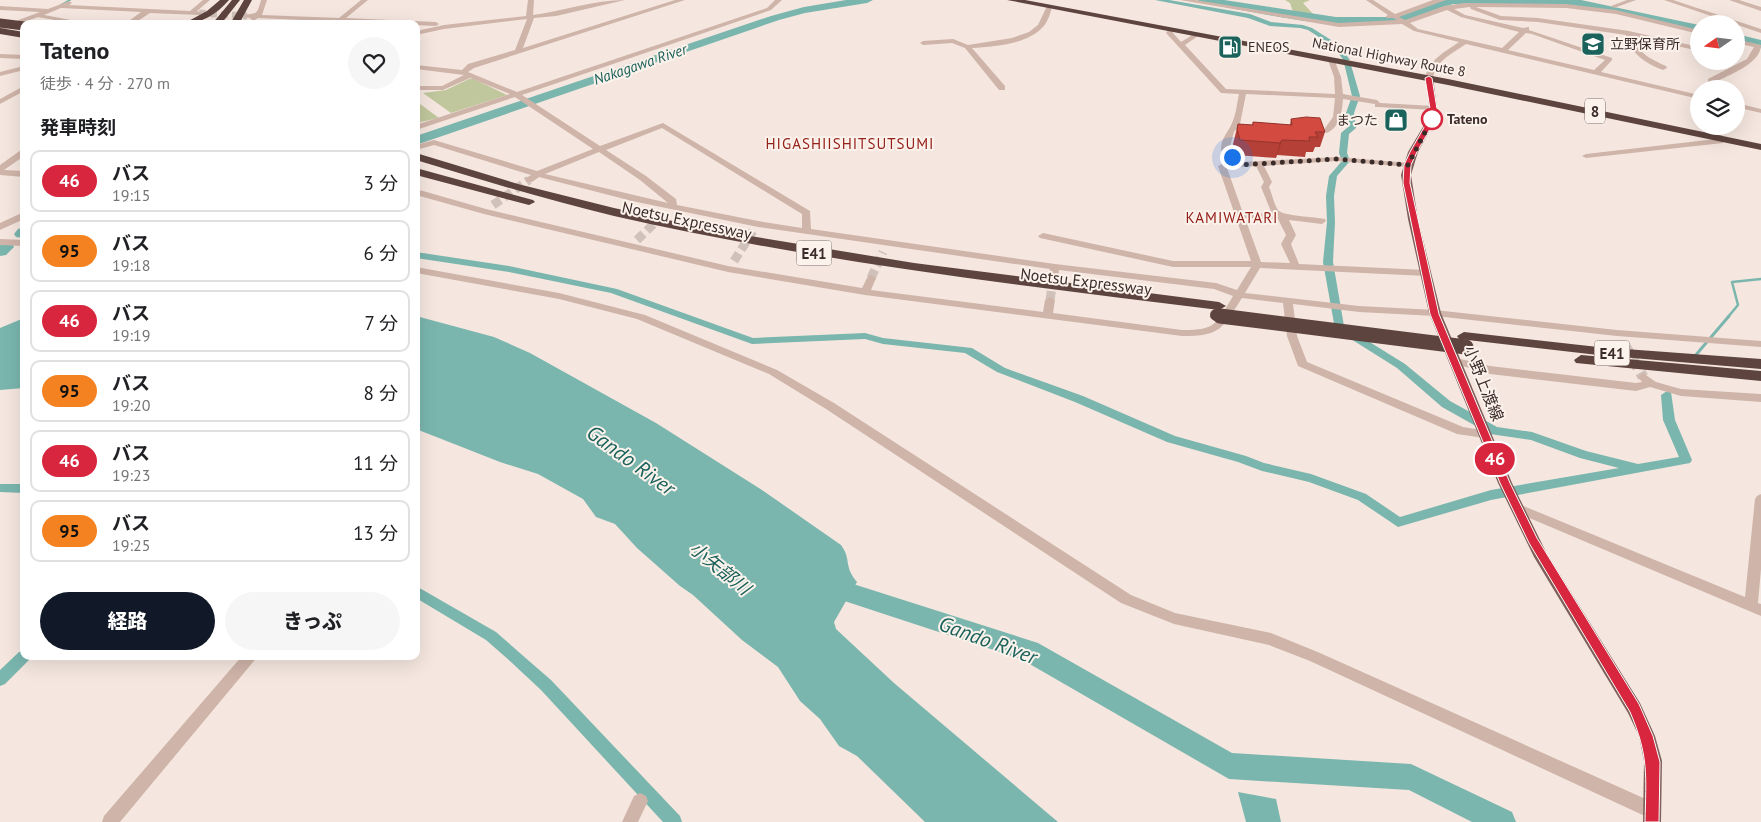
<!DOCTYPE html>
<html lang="ja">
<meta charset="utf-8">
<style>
body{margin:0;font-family:"PT Sans","Noto Sans JP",sans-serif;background:#f6f6f6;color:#202124;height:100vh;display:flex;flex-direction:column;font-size:19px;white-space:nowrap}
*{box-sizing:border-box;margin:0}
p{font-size:16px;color:#757577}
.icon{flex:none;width:28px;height:28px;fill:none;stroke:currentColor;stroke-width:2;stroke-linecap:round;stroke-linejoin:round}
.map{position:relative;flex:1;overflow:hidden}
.drawer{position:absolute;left:20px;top:20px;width:400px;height:640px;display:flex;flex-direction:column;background:#fff;border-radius:10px;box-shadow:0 5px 20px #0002}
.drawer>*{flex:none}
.badge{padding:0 10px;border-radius:16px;font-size:18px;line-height:32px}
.needle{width:32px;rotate:256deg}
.controls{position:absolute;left:1690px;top:15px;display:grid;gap:10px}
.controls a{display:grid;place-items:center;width:55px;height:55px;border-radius:50%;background:#fff;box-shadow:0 5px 20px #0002;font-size:25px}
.you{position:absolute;width:25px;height:25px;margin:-12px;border:4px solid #fff;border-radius:50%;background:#1a73e8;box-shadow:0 0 0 8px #1a73e833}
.map>.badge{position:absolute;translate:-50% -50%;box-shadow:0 0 0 2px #fff}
h2{padding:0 20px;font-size:19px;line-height:45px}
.round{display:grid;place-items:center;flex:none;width:52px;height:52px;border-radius:26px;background:#f6f6f6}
.summary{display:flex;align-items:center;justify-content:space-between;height:85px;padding:0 20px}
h1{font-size:24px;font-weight:800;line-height:38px}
.primary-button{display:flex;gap:10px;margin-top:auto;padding:10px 20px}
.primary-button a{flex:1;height:58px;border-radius:30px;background:#111827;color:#fff;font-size:20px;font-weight:800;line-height:58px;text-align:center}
.primary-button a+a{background:#f6f6f6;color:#202124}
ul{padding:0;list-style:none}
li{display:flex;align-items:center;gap:15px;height:62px;margin:0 10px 8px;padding:0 10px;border:2px solid #e0e0e0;border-radius:10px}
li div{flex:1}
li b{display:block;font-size:19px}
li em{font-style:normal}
li .badge{min-width:55px;font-weight:700;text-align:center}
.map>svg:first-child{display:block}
.green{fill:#c0c79c}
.water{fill:#7ab6ae}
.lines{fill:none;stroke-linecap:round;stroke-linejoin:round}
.stream-far2{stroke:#7ab6ae;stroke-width:2}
.stream-far1{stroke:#7ab6ae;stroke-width:2.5}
.stream{stroke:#7ab6ae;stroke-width:3}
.canal{fill:#7ab6ae;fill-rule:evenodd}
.river{fill:#7ab6ae;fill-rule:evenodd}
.minor-tunnel-far2{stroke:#d0c2bb;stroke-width:7;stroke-dasharray:7 4;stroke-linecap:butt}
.minor-tunnel-far1{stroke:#d0c2bb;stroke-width:9;stroke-dasharray:9 4.5;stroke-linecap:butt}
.minor-tunnel{stroke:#d0c2bb;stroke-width:11;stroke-dasharray:11 5.5;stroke-linecap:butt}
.minor{fill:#cfb4a9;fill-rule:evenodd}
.major{fill:#7f5f59;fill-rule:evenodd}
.highway{fill:#5e443f;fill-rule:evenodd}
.highway-bridge-far2{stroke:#5e443f;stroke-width:9}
.highway-bridge-far1{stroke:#5e443f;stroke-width:12}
.highway-bridge{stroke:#5e443f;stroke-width:15}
.wall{fill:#b54037}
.shaded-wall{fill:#93342d}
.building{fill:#d24a40;stroke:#93342d}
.line{fill:#d7263d;stroke:#fff}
.walk{stroke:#3c2c29;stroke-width:5;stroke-dasharray:0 9}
.stop-dot{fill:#fff;stroke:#d7263d;stroke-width:2.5}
.labels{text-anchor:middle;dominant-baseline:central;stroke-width:4;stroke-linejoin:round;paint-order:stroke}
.far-poi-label{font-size:14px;fill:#3c2c29;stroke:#fcf2ec;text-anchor:start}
.far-street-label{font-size:14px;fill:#3c2c29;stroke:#fcf2ec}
.far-stop-label{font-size:14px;font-weight:bold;fill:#3c2c29;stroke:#fcf2ec;text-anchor:start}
.far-water-label{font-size:15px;font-style:italic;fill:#1a625b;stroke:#fcf2ec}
.shield{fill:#fcf2ec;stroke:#766764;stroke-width:1}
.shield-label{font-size:15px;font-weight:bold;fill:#3c2c29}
.far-neighbourhood-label{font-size:15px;letter-spacing:1px;fill:#942119;stroke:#fcf2ec}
.street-label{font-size:16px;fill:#3c2c29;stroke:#fcf2ec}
.water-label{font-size:18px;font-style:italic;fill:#1a625b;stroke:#fcf2ec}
.near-water-label{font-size:21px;font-style:italic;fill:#1a625b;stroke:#fcf2ec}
</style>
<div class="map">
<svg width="1761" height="822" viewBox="0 0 1761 822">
<rect width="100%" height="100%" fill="#f5e7df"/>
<path class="green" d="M 1285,0 L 1310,0 L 1303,3 L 1314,15 L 1293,12 L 1290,3 Z
M 469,79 L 474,79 L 507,95 L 451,113 L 423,93 L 446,90 Z
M 416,101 L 439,118 L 416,123 Z"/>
<path class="water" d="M 416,316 L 494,337 L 530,353 L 656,423 L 762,490 L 841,545 C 852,560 843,565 857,582 L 834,622 L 836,629 L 894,683 L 1058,822 L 925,822 L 857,756 L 839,746 L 820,719 L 800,701 L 778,667 L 742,640 L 693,595 L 680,586 L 637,548 L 615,524 L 596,517 L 583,499 L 538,474 L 500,462 L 416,429 Z
M 24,318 L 24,388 L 0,390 L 0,328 Z
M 1238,792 L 1276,799 L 1281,822 L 1246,822 Z"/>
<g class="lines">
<path class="stream-far2" d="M 61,5 L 70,0"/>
<path class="stream-far1" d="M 1728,317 L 1738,305 L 1732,282 L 1761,279"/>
<path class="stream" d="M 1695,356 L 1729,316"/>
<path class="canal" d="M 1155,0 L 1169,0 L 1250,14 L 1271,22 L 1303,25 L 1312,28 L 1339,45 L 1350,60 L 1344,61 L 1334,47 L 1308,30 L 1300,28 L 1270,26 L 1248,18 Z
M 1344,63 L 1351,65 L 1360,96 L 1354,113 L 1356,128 L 1349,134 L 1347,153 L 1350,161 L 1337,176 L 1334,196 L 1335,222 L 1333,262 L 1344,326 L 1405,364 L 1450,401 L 1497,427 L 1532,432 L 1586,451 L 1638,464 L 1679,457 L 1663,420 L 1661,395 L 1667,391 L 1671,392 L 1675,420 L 1692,460 L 1690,463 L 1491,500 L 1398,527 L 1358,500 L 1309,482 L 1262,471 L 1238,462 L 1167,442 L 1075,402 L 997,372 L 965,353 L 883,344 L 865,339 L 752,344 L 611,293 L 509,272 L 416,258 L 416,252 L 509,266 L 617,289 L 753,338 L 865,333 L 883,338 L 972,348 L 1005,368 L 1083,396 L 1175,436 L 1246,456 L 1264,463 L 1311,474 L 1366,494 L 1400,517 L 1491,490 L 1619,468 L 1580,458 L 1531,440 L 1490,434 L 1442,407 L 1397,368 L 1335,329 L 1323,262 L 1327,222 L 1326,196 L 1329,176 L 1342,161 L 1339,153 L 1341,133 L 1348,127 L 1346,113 L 1352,96 Z
M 0,484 L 24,484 L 24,493 L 0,492 Z
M 416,586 L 496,632 L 521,654 L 551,680 L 680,816 L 682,822 L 663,822 L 541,690 L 511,662 L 486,640 L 416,598 Z
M 24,650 L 24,656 L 31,656 L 29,660 L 5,684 L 0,686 L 0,670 L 19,652 Z"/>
<path class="river" d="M 846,0 L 873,0 L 867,3 L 805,13 L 779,20 L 416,145 L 416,136 L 771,16 L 804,7 Z
M 1197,0 L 1224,0 L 1336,17 L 1389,17 L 1404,14 L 1443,0 L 1581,0 L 1699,25 L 1699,32 L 1601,9 L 1570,5 L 1453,4 C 1432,10 1413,21 1391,23 C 1329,31 1264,13 1203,3 Z
M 1736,34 L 1761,40 L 1761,48 L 1736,42 Z
M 24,227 L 24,238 L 16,237 L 14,234 L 18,229 Z
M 6,242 L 12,243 L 14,247 L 6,255 L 0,256 L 0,244 Z
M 825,575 L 1038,643 L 1232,753 L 1411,764 L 1512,812 L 1516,822 L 1472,822 L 1409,790 L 1229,779 L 1021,659 L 817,592 L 813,585 L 817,578 Z"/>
<path class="minor-tunnel-far2" d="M 199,13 L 247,16"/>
<path class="minor-tunnel-far1" d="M 493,205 L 529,180
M 637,240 L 665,213
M 734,261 L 753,231
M 871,278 L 883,252
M 1050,300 L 1053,280"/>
<path class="minor-tunnel" d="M 1624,344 L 1643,377"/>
<path class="minor" d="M 203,0 L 210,0 L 197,11 L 202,13 L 199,15 L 150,13 L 133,24 L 125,24 L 141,12 L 61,8 L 44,15 L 93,24 L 76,24 L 38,17 L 0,31 L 0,27 L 40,12 L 0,10 L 0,6 L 48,9 L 69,1 L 72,3 L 69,5 L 190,11 Z
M 261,0 L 267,0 L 262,15 L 339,18 L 361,0 L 368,0 L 346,18 L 436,22 L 439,24 L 436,26 L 258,18 L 253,21 L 250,18 L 245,17 L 245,15 C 258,13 257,14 261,0 Z
M 528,0 L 534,0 L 533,15 C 563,11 594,0 625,0 L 556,16 L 534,18 L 523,48 L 675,0 L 685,0 L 474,68 L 468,72 L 517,92 L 767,8 L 775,0 L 782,0 L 771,10 L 522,95 L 600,146 L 663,123 L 810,211 L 811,229 L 1055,264 L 1216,283 L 1237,290 L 1251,267 L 1173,267 L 1040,238 L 1038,236 L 1043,233 L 1173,261 L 1251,261 L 1218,166 L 1222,164 L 1232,163 L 1221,150 C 1221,137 1228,133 1232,123 C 1236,115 1237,103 1239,94 L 1221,93 L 1166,33 L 1169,29 L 1173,29 L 1173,33 L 1181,42 L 1194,34 L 1198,34 L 1198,36 L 1185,45 L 1226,89 L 1335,94 L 1334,77 L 1328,60 L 1334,59 L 1341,77 L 1343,94 L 1377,100 L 1380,103 L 1434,106 L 1438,108 L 1434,110 L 1378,107 L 1375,107 L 1375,104 L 1343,99 C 1342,112 1340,127 1327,133 L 1323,131 L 1333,117 L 1335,98 L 1246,94 L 1240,124 L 1234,132 L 1229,150 L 1241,162 L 1336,157 L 1411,163 L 1411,167 L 1408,167 L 1336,161 L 1264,166 L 1272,182 L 1269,187 C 1272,194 1274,204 1278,210 C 1282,216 1316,217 1325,219 L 1326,221 L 1322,224 L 1289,220 L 1296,235 L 1291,244 L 1299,264 L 1426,270 L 1431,273 L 1426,276 L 1260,268 L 1245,293 L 1359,306 L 1435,310 L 1617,330 L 1761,341 L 1761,347 L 1617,336 L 1435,316 L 1359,312 L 1293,304 L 1297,336 L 1307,362 L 1463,427 L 1488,431 L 1490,434 L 1484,438 L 1457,434 L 1298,366 L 1287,336 L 1283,303 L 1242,298 C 1222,329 1221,336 1182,336 L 865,295 L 728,272 L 484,214 L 416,195 L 416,189 L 486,209 L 728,266 L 862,288 L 868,276 L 871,275 L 876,278 L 871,290 L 1043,312 L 1045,300 L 1050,297 L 1055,300 L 1053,313 L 1182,330 C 1217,330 1216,324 1233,296 L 1214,289 L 1059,270 L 1058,280 L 1053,283 L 1048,280 L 1050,269 L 758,227 L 632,201 L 539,177 L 532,182 L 526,182 L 526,178 L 531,175 L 434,145 L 416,150 L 416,145 L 434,140 L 537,171 L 593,149 L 515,97 L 416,130 L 416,125 L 510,94 L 470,78 L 443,90 L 416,90 L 416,86 L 442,86 L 464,75 L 416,69 L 416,65 L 462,70 L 468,64 L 515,50 L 527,19 L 444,29 L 416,35 L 416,31 L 444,25 L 526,16 ZM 662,128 L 802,214 L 802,228 L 758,221 L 677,205 L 676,199 L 646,176 L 606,150 ZM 599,152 L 640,180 L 668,203 L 545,174 ZM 1256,166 L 1264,182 L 1261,187 L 1272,214 L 1243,213 L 1227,168 ZM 1245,218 L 1278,219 L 1286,235 L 1281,244 L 1290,263 L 1261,262 Z
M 1180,0 L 1195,0 L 1339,23 L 1397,20 L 1393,18 L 1386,18 L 1386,16 L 1388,15 L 1366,0 L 1373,0 L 1395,14 L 1433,0 L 1446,0 L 1399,17 L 1405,20 L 1444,6 L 1464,3 L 1566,4 L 1616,10 L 1699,30 L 1699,34 L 1616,14 L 1566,8 L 1476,7 L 1501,16 L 1538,18 L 1629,31 L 1699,47 L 1699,51 L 1633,36 C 1637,53 1651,59 1666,66 L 1667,68 L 1663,70 C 1646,64 1630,53 1626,35 L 1538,22 L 1500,20 L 1471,9 L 1470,7 L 1454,9 L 1465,15 L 1523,28 L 1529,27 L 1529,30 L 1612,58 L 1612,60 L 1601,72 L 1699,95 L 1699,99 L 1466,44 C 1452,54 1436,60 1433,78 L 1429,80 L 1425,78 C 1429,59 1445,52 1459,42 L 1414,31 L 1402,24 L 1339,27 ZM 1447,10 L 1461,17 L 1519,32 L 1502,48 L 1418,29 L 1410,23 ZM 1526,33 L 1532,34 L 1605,60 L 1594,70 L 1508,50 Z
M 1627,0 L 1636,0 L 1614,8 L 1611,6 Z
M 1664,0 L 1673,0 L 1761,29 L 1761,33 Z
M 1729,0 L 1739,0 L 1761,7 L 1761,11 Z
M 1047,6 L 1052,7 C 1050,14 1048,22 1042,28 C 1025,45 995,46 972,48 L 1005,86 L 1005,90 L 999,90 L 965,48 L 952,43 L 923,45 L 920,43 L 923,41 L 953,39 L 968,45 L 1012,38 L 1029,32 L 1038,25 Z
M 1736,39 L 1761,45 C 1761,64 1728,75 1714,83 L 1708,83 L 1708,79 L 1747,59 L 1754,47 L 1736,43 Z
M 0,54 L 24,55 L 24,59 L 0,58 Z
M 24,66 L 24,70 L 0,76 L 0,72 Z
M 24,86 L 24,91 L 0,104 L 0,99 Z
M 1736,103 L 1761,109 L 1761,113 L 1736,107 Z
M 1716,135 L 1722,135 L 1723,143 L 1586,158 L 1582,156 L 1586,154 L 1716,139 Z
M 21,150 L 24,150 L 24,156 L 4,170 L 24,171 L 24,177 L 0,175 L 0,165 Z
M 24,212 L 24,219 L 0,230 L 0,223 Z
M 0,239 L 24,240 L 24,246 L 0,245 Z
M 416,267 L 559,293 L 645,315 L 777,370 L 834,403 L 1131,595 L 1175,613 L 1271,633 L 1320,653 L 1659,805 L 1661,811 L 1659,817 L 1653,819 L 1647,817 L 1310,661 L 1269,645 L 1174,624 L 1121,603 L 826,409 L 769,374 L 637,319 L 559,299 L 416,273 Z
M 1456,358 L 1490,366 L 1636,383 L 1642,382 L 1638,377 L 1643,373 L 1656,382 L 1681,389 L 1761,394 L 1761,402 L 1681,396 L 1650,387 L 1636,391 L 1490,374 L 1452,363 L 1451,361 L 1452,359 Z
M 1761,494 L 1761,569 L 1758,603 L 1761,604 L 1761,616 L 1513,511 L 1511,508 L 1513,505 L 1521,505 L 1745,597 L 1755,499 L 1757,496 Z
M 242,656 L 258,656 L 120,822 L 102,822 L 104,816 Z
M 640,793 L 646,796 L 648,801 L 638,822 L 622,822 L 634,796 Z"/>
<path class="major" d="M 1426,76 L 1433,78 L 1438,115 L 1418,152 L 1411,175 L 1418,219 L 1441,313 L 1512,483 L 1547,554 L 1640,703 L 1655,736 L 1662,761 L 1661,822 L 1643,822 L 1644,761 L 1639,736 L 1628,713 L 1534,557 L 1498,483 L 1429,313 L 1408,219 L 1401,175 L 1408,152 L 1430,115 Z"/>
<path class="highway" d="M 220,0 L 229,0 C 217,14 201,24 183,24 L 207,11 Z
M 232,0 L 240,0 L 221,24 L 212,24 Z
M 244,0 L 252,0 L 239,24 L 230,24 Z
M 1007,0 L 1025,0 L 1448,79 L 1761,144 L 1761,150 L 1448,85 Z
M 0,28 L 24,32 L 24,38 L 0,34 Z
M 416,153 L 518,184 L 614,208 L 713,230 L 914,263 L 1219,302 L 1226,306 L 1219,310 C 1016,285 813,261 614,216 C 547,200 482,180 416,160 Z
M 416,168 L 533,200 L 535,202 L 529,205 L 416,175 Z
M 1464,332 L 1598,347 L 1761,359 L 1761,369 L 1598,355 L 1459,339 L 1457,336 Z
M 1581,355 L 1761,371 L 1761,381 L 1576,363 L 1574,360 Z"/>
<path class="highway-bridge-far2" d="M 0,23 L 24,26"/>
<path class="highway-bridge-far1" d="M 1216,315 L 1230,317"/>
<path class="highway-bridge" d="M 1220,316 L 1466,347"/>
</g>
<path class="wall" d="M 1291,119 L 1325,132 L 1320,147 L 1315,147 L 1313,152 L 1306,152 L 1305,157 L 1277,155 L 1276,158 L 1236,155 L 1233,144 L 1238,124 L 1252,125 L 1253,122 L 1290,125 Z"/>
<path class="shaded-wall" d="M 1282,140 L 1276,158 L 1280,143 Z"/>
<path class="building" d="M 1306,117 L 1320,118 L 1325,132 L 1315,132 L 1318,137 L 1309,137 L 1310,141 L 1282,140 L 1280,143 L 1240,140 L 1237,129 L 1238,124 L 1253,125 L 1253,122 L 1292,125 L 1291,119 Z"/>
<path class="line" d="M 1429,76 L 1432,78 L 1438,115 L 1417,152 L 1411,165 L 1410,183 L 1439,314 L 1510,483 L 1537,538 L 1639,704 L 1653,736 L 1660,762 L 1659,822 L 1645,822 C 1646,776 1649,756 1630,712 L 1529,543 L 1500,483 L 1430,314 L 1403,183 L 1404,165 L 1410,152 L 1431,115 L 1425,78 Z"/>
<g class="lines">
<path class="walk" d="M 1232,157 L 1239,165 L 1336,159 L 1408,165 L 1434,115 L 1432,119"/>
</g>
<defs>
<g id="school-square" transform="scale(1.25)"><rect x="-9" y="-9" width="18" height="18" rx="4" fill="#1a625b" stroke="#fcf2ec"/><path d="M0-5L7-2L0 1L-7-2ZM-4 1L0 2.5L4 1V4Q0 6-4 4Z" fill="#fff"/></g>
<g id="fuel-square" transform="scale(1.25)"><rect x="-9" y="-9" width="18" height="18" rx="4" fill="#1a625b" stroke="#fcf2ec"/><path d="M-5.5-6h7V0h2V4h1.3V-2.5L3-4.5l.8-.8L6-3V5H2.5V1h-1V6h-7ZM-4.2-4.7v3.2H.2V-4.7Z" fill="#fff"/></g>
<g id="shop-square" transform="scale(1.25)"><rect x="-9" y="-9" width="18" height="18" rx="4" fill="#1a625b" stroke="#fcf2ec"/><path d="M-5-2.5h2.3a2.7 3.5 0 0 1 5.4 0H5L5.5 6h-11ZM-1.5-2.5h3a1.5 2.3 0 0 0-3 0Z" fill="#fff"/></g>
</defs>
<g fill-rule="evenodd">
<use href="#school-square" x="1593" y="44"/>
<use href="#fuel-square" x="1230" y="47"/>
<use href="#shop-square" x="1396" y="120"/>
</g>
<circle class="stop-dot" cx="1432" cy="119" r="10"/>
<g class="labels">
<g class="far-poi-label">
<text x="1610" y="44">立野保育所</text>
<text x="1248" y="47">ENEOS</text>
<text x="1378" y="120" text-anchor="end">まつた</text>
</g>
<g class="far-street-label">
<text transform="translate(1389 57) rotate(11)">National Highway Route 8</text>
</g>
<g class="far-stop-label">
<text x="1447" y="119">Tateno</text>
</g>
<g class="far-water-label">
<text transform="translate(640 64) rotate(-19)">Nakagawa River</text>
</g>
<g class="shield">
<rect x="1585" y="98.5" width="20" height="25" rx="4"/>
<rect x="796.5" y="240.5" width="35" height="25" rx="4"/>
<rect x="1594.5" y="340.5" width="35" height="25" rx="4"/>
</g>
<g class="shield-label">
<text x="1595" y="111">8</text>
<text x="814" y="253">E41</text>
<text x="1612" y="353">E41</text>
</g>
<g class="far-neighbourhood-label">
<text x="850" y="143">HIGASHIISHITSUTSUMI</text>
<text x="1232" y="217">KAMIWATARI</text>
</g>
<g class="street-label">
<text transform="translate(687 220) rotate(12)">Noetsu Expressway</text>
<text transform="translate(1086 281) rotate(7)">Noetsu Expressway</text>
<text transform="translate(1484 383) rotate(68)">小野上渡線</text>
</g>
<g class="water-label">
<text transform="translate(720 568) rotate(39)">小矢部川</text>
</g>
<g class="near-water-label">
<text transform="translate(631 460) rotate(36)">Gando River</text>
<text transform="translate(988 640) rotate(20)">Gando River</text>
</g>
</g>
</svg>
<div class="controls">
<a><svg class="needle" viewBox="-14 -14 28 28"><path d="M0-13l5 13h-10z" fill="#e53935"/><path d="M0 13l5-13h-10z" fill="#757577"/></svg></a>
<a><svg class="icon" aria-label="layers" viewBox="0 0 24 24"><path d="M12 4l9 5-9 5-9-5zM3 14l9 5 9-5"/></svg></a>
</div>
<div class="you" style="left:1232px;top:157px"></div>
<b class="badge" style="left:1495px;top:459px;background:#d7263d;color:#fff">46</b>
<section class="drawer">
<div class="summary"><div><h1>Tateno</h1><p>徒歩 · 4 分 · 270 m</p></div><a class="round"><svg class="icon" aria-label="heart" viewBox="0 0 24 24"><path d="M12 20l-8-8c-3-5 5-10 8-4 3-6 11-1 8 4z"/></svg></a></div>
<h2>発車時刻</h2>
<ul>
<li><span class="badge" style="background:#d7263d;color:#fff">46</span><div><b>バス</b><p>19:15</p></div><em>3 分</em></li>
<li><span class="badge" style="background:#f58220;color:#111">95</span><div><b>バス</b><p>19:18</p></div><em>6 分</em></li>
<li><span class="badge" style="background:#d7263d;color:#fff">46</span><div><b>バス</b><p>19:19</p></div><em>7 分</em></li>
<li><span class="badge" style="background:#f58220;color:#111">95</span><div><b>バス</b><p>19:20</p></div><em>8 分</em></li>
<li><span class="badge" style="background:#d7263d;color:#fff">46</span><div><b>バス</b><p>19:23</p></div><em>11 分</em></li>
<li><span class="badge" style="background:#f58220;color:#111">95</span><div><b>バス</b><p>19:25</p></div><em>13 分</em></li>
</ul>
<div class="primary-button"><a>経路</a><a>きっぷ</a></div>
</section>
</div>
